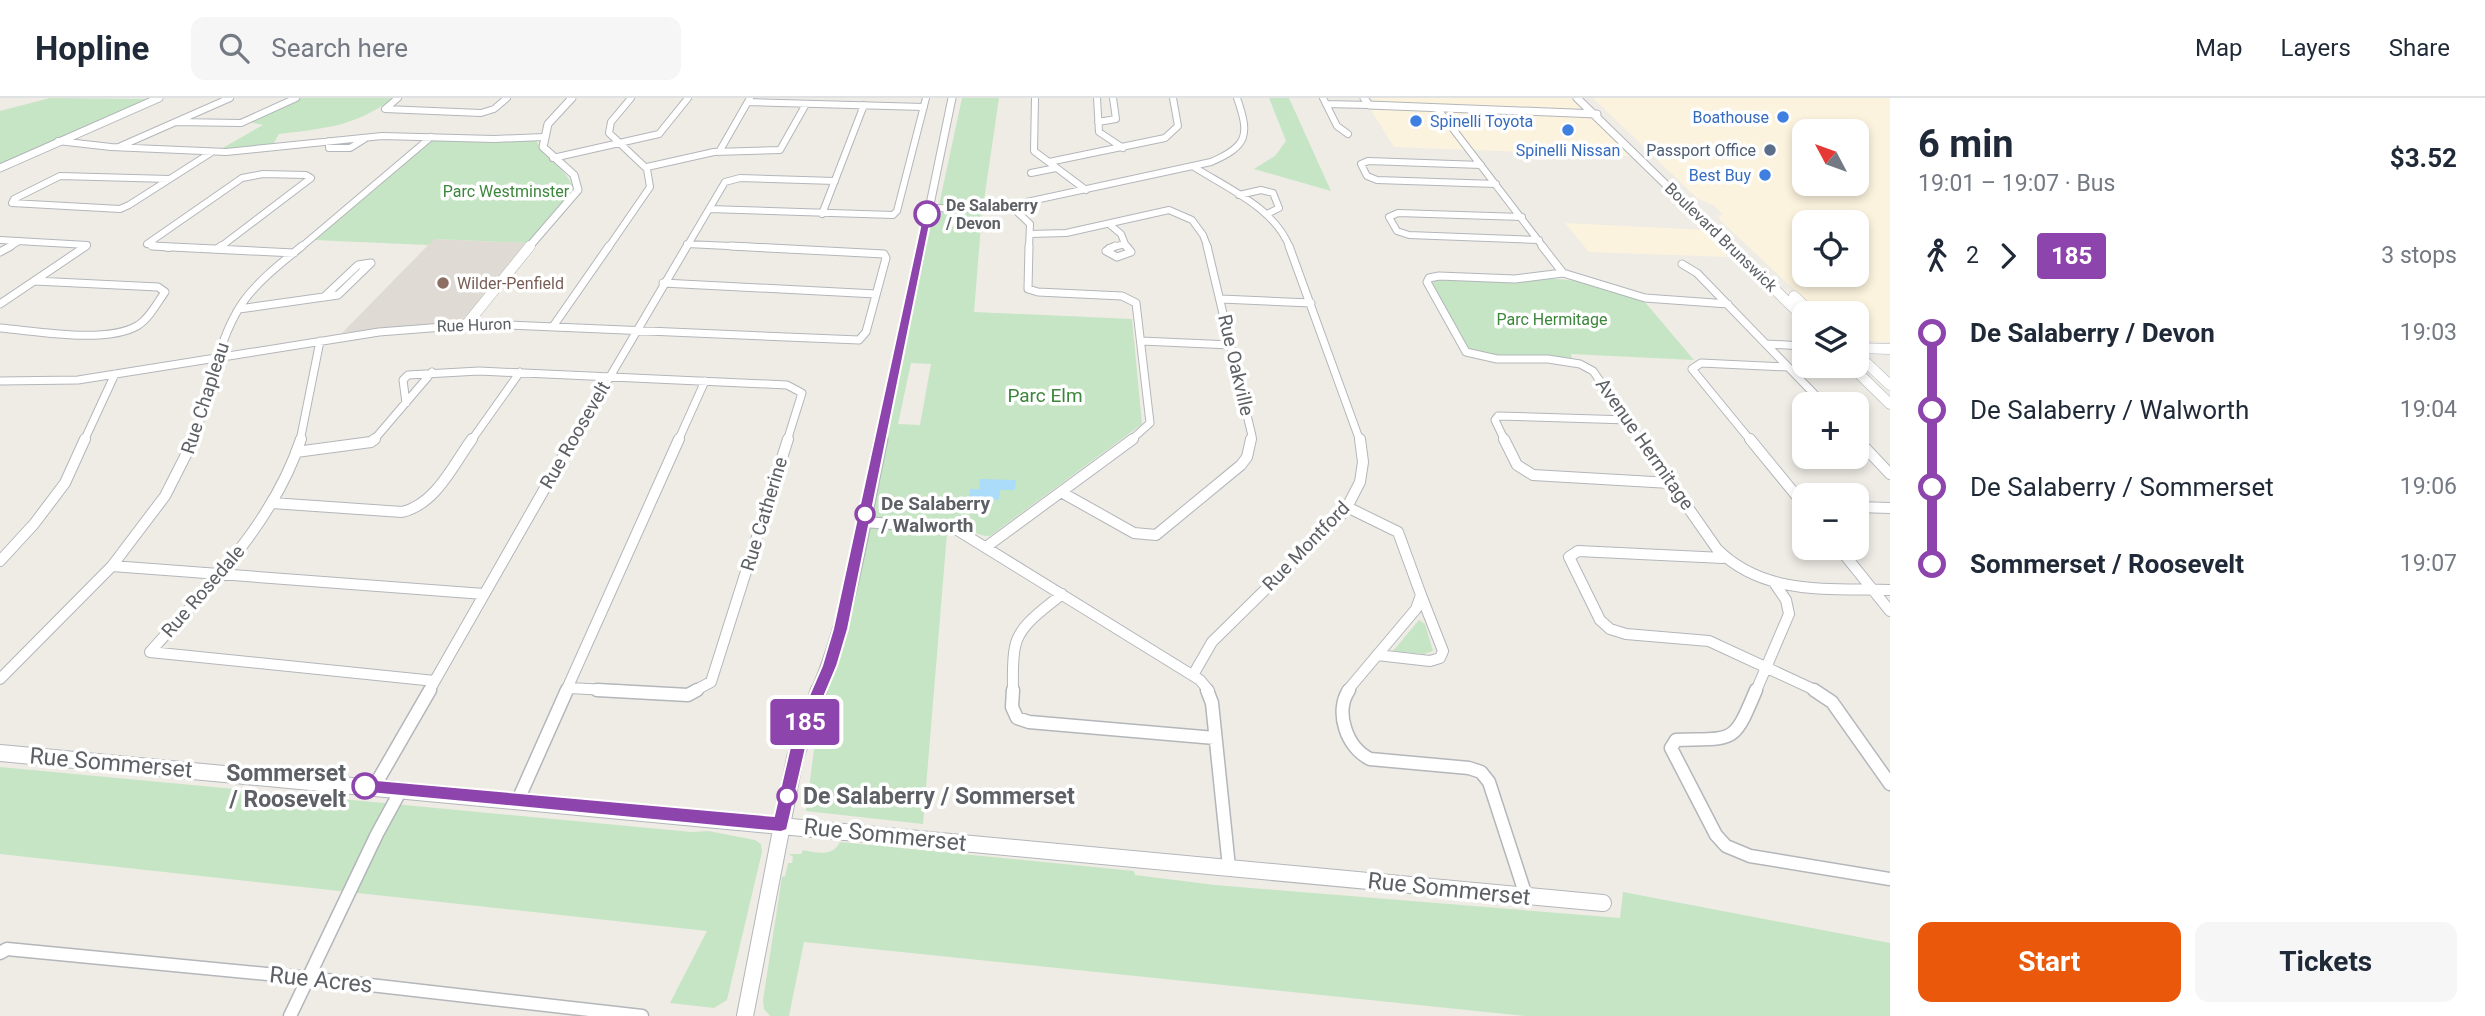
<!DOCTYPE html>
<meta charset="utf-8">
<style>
body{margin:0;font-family:Roboto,sans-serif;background:#f6f6f7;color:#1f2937;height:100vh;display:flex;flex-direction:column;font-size:26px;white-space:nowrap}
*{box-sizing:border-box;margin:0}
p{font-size:23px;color:#747a83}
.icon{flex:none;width:38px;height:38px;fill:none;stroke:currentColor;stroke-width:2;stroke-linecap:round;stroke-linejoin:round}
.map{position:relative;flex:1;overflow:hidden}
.sheet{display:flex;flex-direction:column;background:#fff;width:595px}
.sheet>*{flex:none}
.badge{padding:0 14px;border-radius:5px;font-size:24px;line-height:46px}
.needle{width:46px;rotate:311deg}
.fabs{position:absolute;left:1792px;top:21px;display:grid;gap:14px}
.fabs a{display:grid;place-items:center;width:77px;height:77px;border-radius:14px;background:#fff;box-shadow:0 4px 10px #0003;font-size:35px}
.map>.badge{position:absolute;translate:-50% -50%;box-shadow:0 0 0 4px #fff}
.legs{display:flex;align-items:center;gap:10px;height:77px;padding:0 28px;font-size:23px}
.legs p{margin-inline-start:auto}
.headline{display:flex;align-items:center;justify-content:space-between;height:119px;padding:0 28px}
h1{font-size:38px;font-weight:700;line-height:52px}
.button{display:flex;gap:14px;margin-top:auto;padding:14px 28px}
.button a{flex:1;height:80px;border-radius:14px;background:#ea580c;color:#fff;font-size:28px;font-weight:700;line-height:80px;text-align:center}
.button a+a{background:#f6f6f7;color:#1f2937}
ul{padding:0 28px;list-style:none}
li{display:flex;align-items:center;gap:24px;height:77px;font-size:26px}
li i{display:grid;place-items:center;width:10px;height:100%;margin:0 9px;background:currentColor}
li i::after{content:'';width:18px;height:18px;margin:-9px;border:5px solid;border-radius:50%;background:#fff}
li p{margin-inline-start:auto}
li:first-child i{background:linear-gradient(#0000 50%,currentColor 0)}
li:last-child i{background:linear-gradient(currentColor 50%,#0000 0)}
header{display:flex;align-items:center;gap:42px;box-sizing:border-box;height:98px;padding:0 35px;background:#fff;border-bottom:2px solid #e0e1e3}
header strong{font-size:33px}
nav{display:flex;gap:38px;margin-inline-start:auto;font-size:24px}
.search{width:490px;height:63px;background:#f6f6f7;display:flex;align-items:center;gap:18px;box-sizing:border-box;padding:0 24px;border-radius:14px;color:#747a83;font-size:26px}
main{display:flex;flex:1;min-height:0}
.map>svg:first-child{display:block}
.commercial{fill:#fcf3de;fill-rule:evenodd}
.education{fill:#dfdbd4}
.green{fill:#c6e5c4;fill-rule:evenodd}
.water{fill:#abdcfa}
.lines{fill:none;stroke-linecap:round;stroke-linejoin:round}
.minor-far3-casing{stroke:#b3b6ba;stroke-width:8}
.minor-far2-casing{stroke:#b3b6ba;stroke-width:9}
.minor-far1-casing{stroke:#b3b6ba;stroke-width:12}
.minor-casing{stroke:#b3b6ba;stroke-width:15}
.tertiary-far3-casing{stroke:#b3b6ba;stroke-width:9}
.tertiary-far2-casing{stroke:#b3b6ba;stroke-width:11}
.tertiary-far1-casing{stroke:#b3b6ba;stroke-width:15}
.tertiary-casing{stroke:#b3b6ba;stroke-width:18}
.minor-far3{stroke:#fff;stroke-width:6}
.minor-far2{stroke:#fff;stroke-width:7}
.minor-far1{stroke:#fff;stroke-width:10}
.minor{stroke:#fff;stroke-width:12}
.tertiary-far3{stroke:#fff;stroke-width:7}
.tertiary-far2{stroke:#fff;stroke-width:10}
.tertiary-far1{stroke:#fff;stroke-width:12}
.tertiary{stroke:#fff;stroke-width:16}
.line-1{fill:#8e44ad;stroke:#fff;stroke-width:2}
.shop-dot{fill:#3f7fe0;stroke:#fff;stroke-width:2.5}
.service-dot{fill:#5c6f8a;stroke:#fff;stroke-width:2.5}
.stop-1-dot{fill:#fff;stroke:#8e44ad;stroke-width:3.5}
.education-dot{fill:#8d6e63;stroke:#fff;stroke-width:2.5}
.labels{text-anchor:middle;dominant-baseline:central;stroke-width:7;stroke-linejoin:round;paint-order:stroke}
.far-shop-label{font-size:16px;fill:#366cbe;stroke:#fff;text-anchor:end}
.far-service-label{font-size:16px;fill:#4e5e75;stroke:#fff;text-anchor:end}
.far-park-label{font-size:16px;fill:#3c863b;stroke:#fff}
.far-stop-label{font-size:16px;font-weight:bold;fill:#5d6165;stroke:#fff;text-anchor:start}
.far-street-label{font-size:16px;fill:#5d6165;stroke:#fff}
.far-education-label{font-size:16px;fill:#785e54;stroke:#fff;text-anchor:start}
.street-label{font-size:19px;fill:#5d6165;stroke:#fff}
.park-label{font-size:19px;fill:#3c863b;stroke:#fff}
.stop-label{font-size:19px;font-weight:bold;fill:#5d6165;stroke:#fff;text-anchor:start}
.near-street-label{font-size:23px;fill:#5d6165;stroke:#fff}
.near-stop-label{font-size:23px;font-weight:bold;fill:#5d6165;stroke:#fff;text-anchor:end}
</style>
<header>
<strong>Hopline</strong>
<div class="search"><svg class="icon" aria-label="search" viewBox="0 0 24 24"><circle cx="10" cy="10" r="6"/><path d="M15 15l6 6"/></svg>Search here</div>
<nav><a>Map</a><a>Layers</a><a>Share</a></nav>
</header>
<main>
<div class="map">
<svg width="1890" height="918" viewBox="0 0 1890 918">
<rect width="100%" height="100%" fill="#efece6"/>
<path class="commercial" d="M 1371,0 L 1570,0 L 1582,11 L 1576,12 L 1582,19 L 1595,22 L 1631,58 L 1394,49 L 1369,9 L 1376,4 Z
M 1593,0 L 1890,0 L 1890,244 L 1857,242 L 1857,215 L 1819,215 L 1720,122 L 1719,118 L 1723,116 L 1713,107 L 1698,101 ZM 1804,33 L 1857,33 L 1857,86 L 1804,86 ZM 1804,124 L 1857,124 L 1857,177 L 1804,177 Z
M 1565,125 L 1705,132 L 1728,159 L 1589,154 Z"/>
<path class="education" d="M 434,141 L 529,145 L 464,223 L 342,235 Z"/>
<path class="green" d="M 50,0 L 149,1 L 0,66 L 0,13 Z
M 300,0 L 394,0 C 353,29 327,30 279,36 L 272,48 L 219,52 L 263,27 L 249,24 Z
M 962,0 L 999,0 L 983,109 L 939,107 Z
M 1269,0 L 1289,0 L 1331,93 L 1254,71 L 1275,58 L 1286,43 Z
M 431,41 L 535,41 C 545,58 574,79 574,94 L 529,145 L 435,141 L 428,147 L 314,142 Z
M 943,114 L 982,115 L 974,214 L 1132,221 L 1142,326 L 990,438 C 975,439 963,426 948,423 L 923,726 L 806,713 L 819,614 L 843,550 L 931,120 L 938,120 L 937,115 ZM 911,265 L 931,266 L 920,327 L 898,326 Z
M 1546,180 L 1578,183 L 1644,203 L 1694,262 L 1571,256 L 1572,261 L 1484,257 L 1468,251 L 1432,185 L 1436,181 Z
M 1419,522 L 1425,526 L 1433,553 L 1424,556 L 1393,553 Z
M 0,669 L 692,734 L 708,733 L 755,742 L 761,746 L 762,754 L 727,902 L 714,910 L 670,905 L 707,833 L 0,756 Z
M 840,744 L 1134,773 L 1135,777 L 1215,787 L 1620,820 L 1623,794 L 1890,845 L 1890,918 L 1525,918 L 804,844 L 789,918 L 770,918 L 764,911 L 763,902 L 782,779 L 785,778 L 788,765 L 792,765 L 793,759 L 789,756 L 801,756 L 803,752 C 817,755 833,759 840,744 Z"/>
<path class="water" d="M 980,381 L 1016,382 L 1015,392 L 1000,392 L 999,402 L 969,401 L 970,391 L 979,391 Z"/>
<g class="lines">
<g class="minor-far3-casing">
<path id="minor-far3" d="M 398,0 L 385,11 L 481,15 L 494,11 L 507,0
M 1035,0 L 1034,53 L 1086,92
M 1097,0 L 1099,34 L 1123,50
M 1323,0 L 1337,28 L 1348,36
M 748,4 L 924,9
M 1326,6 L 1369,7
M 1437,10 L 1544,150
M 176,24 L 241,25 L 296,0
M 1098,24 L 1116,21 L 1113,0
M 58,43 L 111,49 L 226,54 L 382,38 L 494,41 L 544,39
M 329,43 L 329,50 L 350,50 L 366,40
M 121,48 L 230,0
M 719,54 L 750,0
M 553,60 L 659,36 L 688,0
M 1049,64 L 1165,40 L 1178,28 L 1173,0
M 1481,67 L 1368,63 L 1361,66 L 1367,78 L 1377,82 L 1496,86
M 647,69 L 714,54 L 780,52 L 806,6
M 1194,69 C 1227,90 1275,110 1290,150
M 1031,75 L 1056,70
M 169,81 L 60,78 L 14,101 L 12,105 L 120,111 L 129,107 L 212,54
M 1239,97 L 1261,92 L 1273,95 L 1279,110 L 1267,116
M 1011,108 L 1030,126 L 1029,150
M 929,110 L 994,111 L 1211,64 C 1248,48 1250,37 1237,0
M 709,111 L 893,117 L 897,113 L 926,0
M 822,116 L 864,7
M 1522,119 L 1398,115 L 1389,119 L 1397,133 L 1409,137 L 1539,142
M 1109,126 L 1121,136 L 1125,146
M 1030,136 L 1066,135 L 1169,112 L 1192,122 L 1203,137 L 1208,150
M 0,142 L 87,147 L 83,150
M 687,146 L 772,150
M 8,150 L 19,143
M 169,150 L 147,146 L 242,80 L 263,76 L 306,77 L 311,80 L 219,150
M 300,150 L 431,39
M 608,150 L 650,89 L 647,71 L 609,35 L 611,24 L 631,0
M 686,150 L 725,84 L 740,80 L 835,83
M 1109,150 L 1125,146 L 1128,150"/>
</g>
<g class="minor-far2-casing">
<path id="minor-far2" d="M 152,148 L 294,155
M 1029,148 L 1028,191 L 1038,194 L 1122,198 L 1136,205 L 1150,325 L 1130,343
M 1115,148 L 1106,153 L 1117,159 L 1131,154 L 1126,148
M 1207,148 L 1252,338 L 1251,343
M 1289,148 L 1360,343
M 1542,148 L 1563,175
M 217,151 L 221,148
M 0,154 L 11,148
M 1682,166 L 1697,175 L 1824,306
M 663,185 L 876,196
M 1221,201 L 1311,205
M 0,206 L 86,148
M 239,211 L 338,197 L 371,165 L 358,167 L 324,199
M 554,227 L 609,148
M 0,230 C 36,233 105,246 137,228 C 149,221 157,205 165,194 L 158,189 L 35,183
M 1141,243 L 1231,247
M 1767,246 L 1804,248
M 0,283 L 78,282 L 379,234 L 482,226 L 859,242 L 866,234 L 886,160 L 884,156 L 731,148
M 406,305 L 403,282 L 408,277 L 479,273 L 787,287 L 802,295 L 787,343
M 84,343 L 115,276
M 193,343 C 211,298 215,245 243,204 C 258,183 281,165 302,148
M 300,343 L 320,243
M 373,343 L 432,274
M 471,343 L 520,274
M 572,343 L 687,148
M 678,343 L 705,283
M 1505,343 L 1495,322 L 1498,318 L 1628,322
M 1642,343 L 1593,273 L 1580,266 L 1548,261 L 1497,261 L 1466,254 L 1427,184 L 1429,180 L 1439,178 L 1515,181 L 1563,175 L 1645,200 L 1728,206
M 1751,343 L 1692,271 L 1701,265 L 1788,269"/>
</g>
<g class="minor-far1-casing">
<path id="minor-far1" d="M 301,341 C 273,426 208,489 150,554 L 435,583
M 1504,341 L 1517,367 L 1533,377 L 1670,385
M 1640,341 L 1717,451 C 1764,498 1828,490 1890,492
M 1750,341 L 1804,407
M 1857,341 L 1890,376
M 296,354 L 371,344 L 375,341
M 1061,394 L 1134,435 L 1156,437 L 1241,367 L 1247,359 L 1251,341
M 272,405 L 402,414 C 436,406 453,367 472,341
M 1347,409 L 1398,434 L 1421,497 L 1416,511 L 1347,593
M 1857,409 L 1890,410
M 863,424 L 954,430 L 1200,582 L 1209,593
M 986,449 L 1133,341
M 1839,450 L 1890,513
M 1723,460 L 1578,453 L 1569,459 L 1600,522 L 1610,531 L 1626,536 L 1709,543 L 1817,593
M 0,463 L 34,426 L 65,385 L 85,341
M 112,468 L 484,496
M 1377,557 L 1430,563 L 1440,560 L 1443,553 L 1421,497
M 1193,577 L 1212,544 L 1345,413 L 1360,384 L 1363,364 L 1360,341
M 0,581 L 112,468 L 165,398 L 194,341
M 569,590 L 626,593
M 429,593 L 573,341
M 566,593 L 679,341
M 694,593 L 711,584 L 788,341
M 1013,593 C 1013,579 1012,563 1015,549 C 1019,526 1046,510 1062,496
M 1756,593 L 1789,516 L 1786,502 L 1775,486"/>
</g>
<g class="minor-casing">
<path id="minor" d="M 597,592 L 688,597 L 697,592
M 1013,592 L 1012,609 L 1017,620 L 1029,624 L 1215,640
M 1207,592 L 1212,605 L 1229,769
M 1349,592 C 1334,614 1347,650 1370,661 L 1469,670 L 1481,674 L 1489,684 L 1526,798
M 1756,592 C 1733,647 1735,640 1676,642 L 1671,650 L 1716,737 L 1726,748 L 1750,758 L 1890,781
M 1814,592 L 1832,604 L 1890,686
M 374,689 L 430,592
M 518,702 L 567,592
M 0,855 L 7,851 L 309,880 L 642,918
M 290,918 L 377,736 L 401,692"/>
</g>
<g class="tertiary-far3-casing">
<path id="tertiary-far3" d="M 1364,0 L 1369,7 L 1597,16
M 1577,0 L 1731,150
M 0,70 L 159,0
M 528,150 L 578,92 L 574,77 L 543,49 L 548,26 L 572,0
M 921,150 L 952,0"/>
</g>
<g class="tertiary-far2-casing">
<path id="tertiary-far2" d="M 1730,148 L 1804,220
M 1794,198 L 1812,215
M 466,227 L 530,148
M 1857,250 L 1890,251
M 1857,256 L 1890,287
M 1851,268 L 1890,306
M 880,343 L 921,148"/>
</g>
<g class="tertiary-far1-casing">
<path id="tertiary-far1" d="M 818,593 C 851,514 863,425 881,341"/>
</g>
<g class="tertiary-casing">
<path id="tertiary" d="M 0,655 L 1603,805
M 745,918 L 795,660 L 819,592"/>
</g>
<use href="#minor-far3" class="minor-far3"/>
<use href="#minor-far2" class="minor-far2"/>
<use href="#minor-far1" class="minor-far1"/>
<use href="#minor" class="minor"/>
<use href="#tertiary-far3" class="tertiary-far3"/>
<use href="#tertiary-far2" class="tertiary-far2"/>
<use href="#tertiary-far1" class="tertiary-far1"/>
<use href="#tertiary" class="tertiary"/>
</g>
<path class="line-1" d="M 927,113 L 932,116 L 848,531 L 837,568 L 810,632 L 787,732 L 781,734 L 359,694 L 357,688 L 359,683 L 365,681 L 774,718 L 794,632 L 822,568 L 833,531 L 923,116 Z"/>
<g class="shop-dot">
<circle cx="1783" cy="19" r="7"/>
<circle cx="1416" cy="23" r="7"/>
<circle cx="1568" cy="32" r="7"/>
<circle cx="1765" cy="77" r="7"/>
</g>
<circle class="service-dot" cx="1770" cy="52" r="7"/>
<g class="stop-1-dot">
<circle cx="927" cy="116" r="12"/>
<circle cx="865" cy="416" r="9"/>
<circle cx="365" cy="688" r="12"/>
<circle cx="787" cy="698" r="9"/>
</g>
<circle class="education-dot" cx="443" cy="185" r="7"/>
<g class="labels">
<g class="far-shop-label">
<text x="1769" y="19">Boathouse</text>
<text x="1430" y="23" text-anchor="start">Spinelli Toyota</text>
<text x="1568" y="52" text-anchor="middle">Spinelli Nissan</text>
<text x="1751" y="77">Best Buy</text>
</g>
<g class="far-service-label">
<text x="1756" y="52">Passport Office</text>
</g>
<g class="far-park-label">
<text x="506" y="93">Parc Westminster</text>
<text x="1552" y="221">Parc Hermitage</text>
</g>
<g class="far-stop-label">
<text x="946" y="107">De Salaberry<tspan x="946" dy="18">/ Devon</tspan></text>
</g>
<g class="far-street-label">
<text transform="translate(1721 139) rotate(44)">Boulevard Brunswick</text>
<text transform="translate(474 227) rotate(-2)">Rue Huron</text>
</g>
<g class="far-education-label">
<text x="457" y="185">Wilder-Penfield</text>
</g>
<g class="street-label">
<text transform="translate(1236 267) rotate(77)">Rue Oakville</text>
<text transform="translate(205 300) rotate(-72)">Rue Chapleau</text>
<text transform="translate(575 337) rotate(-60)">Rue Roosevelt</text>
<text transform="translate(1645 346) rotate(55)">Avenue Hermitage</text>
<text transform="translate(764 416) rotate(-73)">Rue Catherine</text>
<text transform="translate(1306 448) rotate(-46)">Rue Montford</text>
<text transform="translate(203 493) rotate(-49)">Rue Rosedale</text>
</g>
<g class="park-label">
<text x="1045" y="297">Parc Elm</text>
</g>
<g class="stop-label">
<text x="881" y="405">De Salaberry<tspan x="881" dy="22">/ Walworth</tspan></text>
</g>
<g class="near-street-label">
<text transform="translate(111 665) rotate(5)">Rue Sommerset</text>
<text transform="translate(885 737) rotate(6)">Rue Sommerset</text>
<text transform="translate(1449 791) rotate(6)">Rue Sommerset</text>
<text transform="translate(321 882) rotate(6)">Rue Acres</text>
</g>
<g class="near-stop-label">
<text x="346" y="675">Sommerset<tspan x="346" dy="26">/ Roosevelt</tspan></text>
<text x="803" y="698" text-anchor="start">De Salaberry / Sommerset</text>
</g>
</g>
</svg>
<div class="fabs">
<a><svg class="needle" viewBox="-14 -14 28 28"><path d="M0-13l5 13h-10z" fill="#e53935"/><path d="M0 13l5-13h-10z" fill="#747a83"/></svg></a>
<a><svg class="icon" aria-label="locate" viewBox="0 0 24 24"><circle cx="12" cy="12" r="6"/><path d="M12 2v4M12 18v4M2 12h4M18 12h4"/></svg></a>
<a><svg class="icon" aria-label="layers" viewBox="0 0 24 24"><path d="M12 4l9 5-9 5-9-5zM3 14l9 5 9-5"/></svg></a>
<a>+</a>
<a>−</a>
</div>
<b class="badge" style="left:805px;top:624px;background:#8e44ad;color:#fff">185</b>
</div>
<section class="sheet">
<div class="headline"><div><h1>6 min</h1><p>19:01 – 19:07 · Bus</p></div><b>$3.52</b></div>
<div class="legs"><svg class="icon" aria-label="walk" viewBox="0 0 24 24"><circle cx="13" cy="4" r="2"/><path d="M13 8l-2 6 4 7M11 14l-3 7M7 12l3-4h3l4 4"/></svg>2<svg class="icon" aria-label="forward" viewBox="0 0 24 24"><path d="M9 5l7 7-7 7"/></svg><b class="badge" style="background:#8e44ad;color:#fff">185</b><p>3 stops</p></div>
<ul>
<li><i style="color:#8e44ad"></i><b>De Salaberry / Devon</b><p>19:03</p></li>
<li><i style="color:#8e44ad"></i><span>De Salaberry / Walworth</span><p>19:04</p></li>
<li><i style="color:#8e44ad"></i><span>De Salaberry / Sommerset</span><p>19:06</p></li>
<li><i style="color:#8e44ad"></i><b>Sommerset / Roosevelt</b><p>19:07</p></li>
</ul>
<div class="button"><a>Start</a><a>Tickets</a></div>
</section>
</main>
